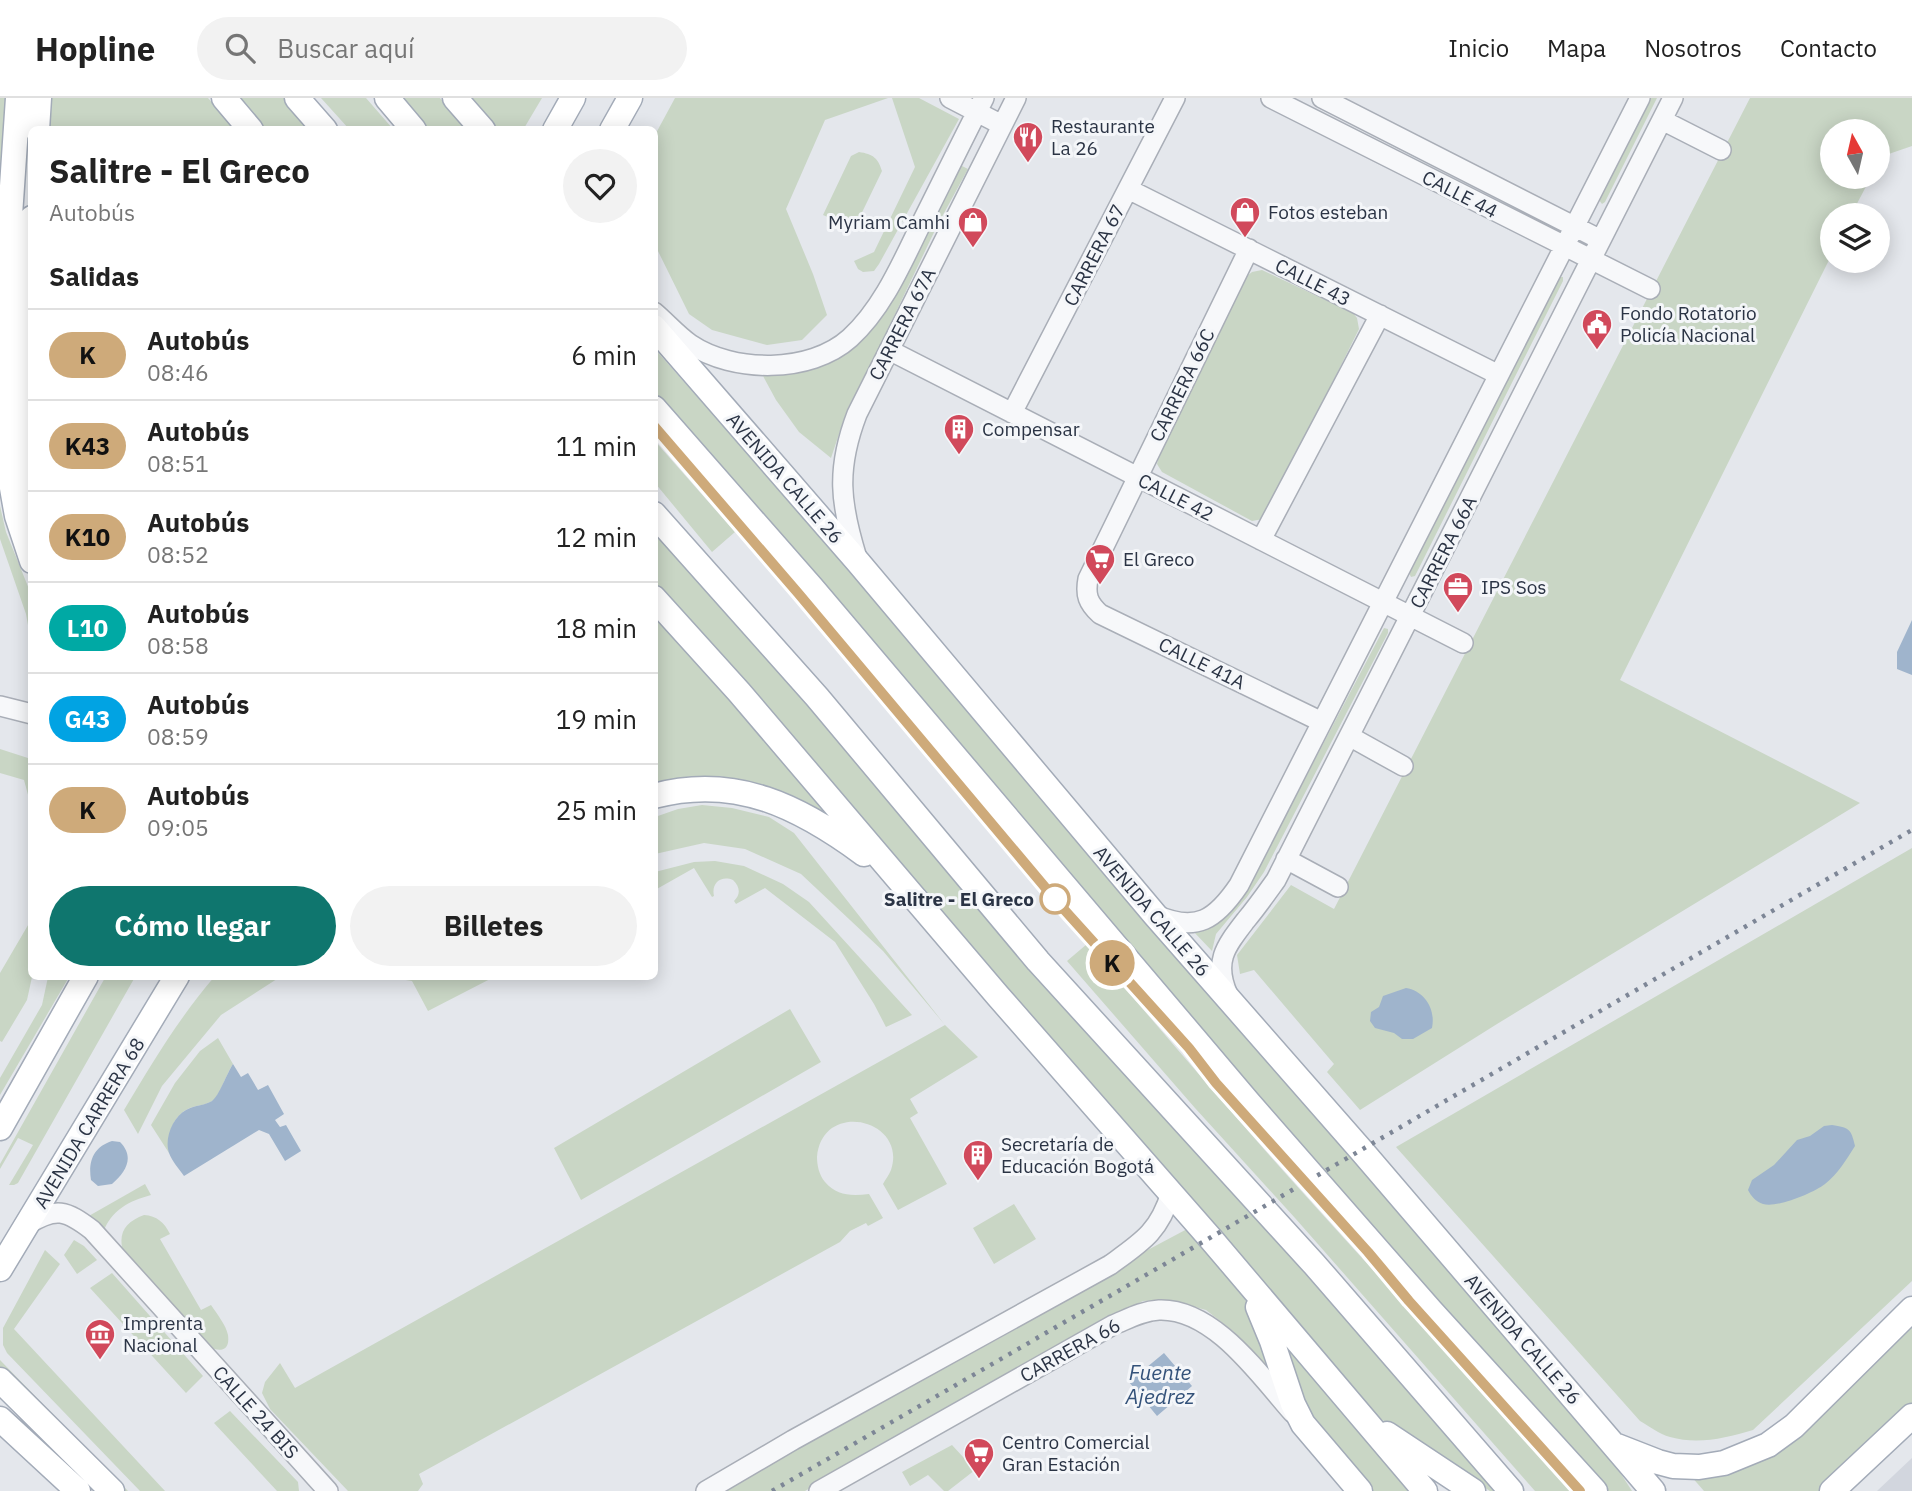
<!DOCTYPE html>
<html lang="es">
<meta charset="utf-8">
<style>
body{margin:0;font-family:"IBM Plex Sans",sans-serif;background:#f2f2f2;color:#222;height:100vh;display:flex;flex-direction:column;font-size:26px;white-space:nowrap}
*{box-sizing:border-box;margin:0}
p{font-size:23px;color:#767676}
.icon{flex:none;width:38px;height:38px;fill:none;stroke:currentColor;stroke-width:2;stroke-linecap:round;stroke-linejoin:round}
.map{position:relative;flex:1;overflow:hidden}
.drawer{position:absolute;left:28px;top:28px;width:630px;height:854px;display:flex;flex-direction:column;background:#fff;border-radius:10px;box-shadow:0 4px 18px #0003}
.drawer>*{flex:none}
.badge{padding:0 14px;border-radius:23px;font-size:24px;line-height:46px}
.needle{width:46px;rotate:352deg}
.tools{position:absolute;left:1820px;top:21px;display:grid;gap:14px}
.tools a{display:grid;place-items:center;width:70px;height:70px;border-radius:50%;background:#fff;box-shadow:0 4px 18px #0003;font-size:35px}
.map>.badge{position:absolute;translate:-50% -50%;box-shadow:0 0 0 4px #fff}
h2{padding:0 21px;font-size:26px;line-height:63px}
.round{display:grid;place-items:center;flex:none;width:74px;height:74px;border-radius:37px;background:#f2f2f2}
.headline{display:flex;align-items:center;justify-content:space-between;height:119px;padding:0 21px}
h1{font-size:33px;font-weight:700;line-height:52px}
.button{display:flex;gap:14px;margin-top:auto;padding:14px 21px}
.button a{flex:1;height:80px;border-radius:42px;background:#0f766e;color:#fff;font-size:28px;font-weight:700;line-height:80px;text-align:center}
.button a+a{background:#f2f2f2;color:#222}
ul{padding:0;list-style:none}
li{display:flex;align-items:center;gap:21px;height:91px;padding:0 21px;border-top:2px solid #e0e0e0}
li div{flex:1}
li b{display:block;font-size:26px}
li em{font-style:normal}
li .badge{min-width:77px;font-weight:700;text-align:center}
header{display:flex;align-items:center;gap:42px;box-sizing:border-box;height:98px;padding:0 35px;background:#fff;border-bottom:2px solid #e0e0e0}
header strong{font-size:33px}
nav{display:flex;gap:38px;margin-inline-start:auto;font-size:24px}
.search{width:490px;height:63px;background:#f2f2f2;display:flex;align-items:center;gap:18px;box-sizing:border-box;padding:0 24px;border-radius:38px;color:#767676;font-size:26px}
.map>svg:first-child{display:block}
.built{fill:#d2d6de}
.green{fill:#c9d6c5}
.water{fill:#9fb4cc}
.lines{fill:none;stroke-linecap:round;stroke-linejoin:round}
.minor-casing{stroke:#a9aeb7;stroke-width:22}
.major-casing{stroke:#a3abb8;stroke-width:27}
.minor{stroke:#f7f8fa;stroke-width:19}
.major{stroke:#fff;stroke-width:24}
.rail{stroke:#7d8696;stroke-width:4.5;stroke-dasharray:3.5 7;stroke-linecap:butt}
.line-casing{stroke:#fff;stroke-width:16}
.line{stroke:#ceaa7a;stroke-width:10}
.stop-dot{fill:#fff;stroke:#ceaa7a;stroke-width:3.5}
.labels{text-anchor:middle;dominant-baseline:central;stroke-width:6;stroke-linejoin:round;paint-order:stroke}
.poi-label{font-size:19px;fill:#2b3445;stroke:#f4f6f9;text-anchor:start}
.street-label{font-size:19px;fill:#2b3445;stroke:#f4f6f9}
.stop-label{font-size:19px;font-weight:bold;fill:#2b3445;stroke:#f4f6f9;text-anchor:end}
.water-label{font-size:21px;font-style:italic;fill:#34527a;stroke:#f4f6f9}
</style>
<header>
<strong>Hopline</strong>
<div class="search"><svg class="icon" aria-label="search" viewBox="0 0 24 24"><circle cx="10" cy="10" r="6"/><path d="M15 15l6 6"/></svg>Buscar aquí</div>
<nav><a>Inicio</a><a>Mapa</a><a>Nosotros</a><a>Contacto</a></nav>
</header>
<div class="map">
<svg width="1912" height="1393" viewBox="0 0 1912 1393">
<rect width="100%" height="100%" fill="#e4e7ec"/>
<path class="built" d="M 1912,1360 L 1912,1393 L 1877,1393 Z"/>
<path class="green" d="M 0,0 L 8,0 L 0,114 Z
M 47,0 L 208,0 L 236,31 L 45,32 Z
M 235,0 L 290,0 L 317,31 L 263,31 Z
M 321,0 L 366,0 L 393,31 L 349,31 Z
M 399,0 L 440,0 L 466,31 L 426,31 Z
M 469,0 L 542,0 L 523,32 L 497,31 Z
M 675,0 L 888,0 L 825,22 L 786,111 L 813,176 L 827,217 L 802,242 L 767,247 L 712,232 L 689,216 L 655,147 L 655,37 Z
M 892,0 L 919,0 L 959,21 L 879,166 L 874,173 L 863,174 L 858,171 L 854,163 L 874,154 L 915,69 Z
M 1651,0 L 1657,0 L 1605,104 L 1602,106 L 1599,102 Z
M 1750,0 L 1912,0 L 1912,48 L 1880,59 L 1878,65 L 1878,33 L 1832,33 L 1832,79 L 1871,79 L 1851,117 L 1832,117 L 1832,156 L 1620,582 L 1860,705 L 1497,926 L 1360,1012 L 1327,974 L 1334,966 L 1254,872 L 1240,876 L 1237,857 L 1291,787 L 1334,811 Z
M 859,54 C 873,56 878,60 882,73 L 854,131 L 842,133 L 839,124 L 823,117 L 851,58 Z
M 960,67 L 968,71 L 937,128 L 876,256 L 847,312 L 831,360 L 799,334 L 776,302 L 763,278 L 810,271 L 861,243 L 876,226 Z
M 1262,172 L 1353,215 L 1357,220 L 1359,231 L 1266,418 L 1263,421 L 1252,423 L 1162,374 L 1157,366 L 1159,358 L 1247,178 L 1252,174 Z
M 1559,179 L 1563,179 L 1563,183 L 1415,478 L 1411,479 L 1409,475 Z
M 654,250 C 979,614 1294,987 1610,1359 L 1632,1393 L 1608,1393 L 1569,1350 L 1293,1039 L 815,475 L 655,295 Z
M 654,342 L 735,434 L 712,454 L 655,385 Z
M 0,408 L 6,434 L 31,496 L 31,544 L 26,516 L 0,441 Z
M 654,431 L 1501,1393 L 1490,1393 L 1375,1317 L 655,486 Z
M 654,514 L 851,737 L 784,695 L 754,686 L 719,678 L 683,679 L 655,687 Z
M 1384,530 L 1388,531 L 1388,535 L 1264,774 L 1247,799 L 1216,836 L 1212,853 L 1193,833 L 1216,827 L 1243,795 L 1257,772 Z
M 0,651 L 31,661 L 31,708 L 24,682 L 0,675 Z
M 702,707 L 732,710 L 769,719 L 794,735 L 945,927 L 978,959 L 910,1001 L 918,1015 L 910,1020 L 947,1086 L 898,1112 L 883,1086 C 885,1082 889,1077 891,1072 C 908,1021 822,1001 817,1059 C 817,1067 819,1077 825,1084 C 837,1098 851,1098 869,1096 L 883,1120 L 868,1128 L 866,1125 L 850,1133 L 840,1144 L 419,1376 L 423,1386 L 418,1393 L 348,1393 L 270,1311 L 262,1295 L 265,1284 L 280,1265 L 295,1290 L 945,927 L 883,853 L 801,776 L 745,751 L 704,745 L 655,756 L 655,719 L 678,711 Z
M 1912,750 L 1912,1183 L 1753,1332 C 1726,1340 1698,1347 1670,1339 C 1659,1336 1649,1328 1640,1323 L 1396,1049 Z
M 715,763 L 744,768 L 783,786 L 809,804 L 912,917 L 886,929 L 874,906 L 835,844 L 765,790 L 736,806 L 734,803 C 741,796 740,789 733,782 C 721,777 711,785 714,798 L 712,799 L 694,770 L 655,792 L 655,774 L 694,764 Z
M 31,822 L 32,879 L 27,902 L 2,944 L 0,943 L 0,875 Z
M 1087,846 C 1162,933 1236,1021 1313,1106 C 1399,1202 1489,1295 1573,1393 L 1535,1393 L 1295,1120 L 1195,1010 L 1067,863 Z
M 106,878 L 135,879 L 18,1085 L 14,1087 L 9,1087 L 33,1047 L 18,1040 L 0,1071 L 0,1066 Z
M 215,878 L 280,879 L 221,917 L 162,988 L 138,1036 L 124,1012 C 152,965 179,920 215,878 Z
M 48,879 L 69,879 L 0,997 L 0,980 L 42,907 Z
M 387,879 L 494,878 L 494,879 L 428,913 L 412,883 Z
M 790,911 L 821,964 L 581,1102 L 554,1050 Z
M 218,940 L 233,966 C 227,975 220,995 215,1001 C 209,1006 201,1007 193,1009 C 173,1015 167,1036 169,1055 L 151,1027 L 175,985 L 200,953 Z
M 145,1086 L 151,1097 C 129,1103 111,1112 103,1135 L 87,1119 Z
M 1014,1106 L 1036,1141 L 994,1166 L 973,1130 Z
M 144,1117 C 157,1118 164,1124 170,1136 L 160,1141 L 201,1212 L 211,1207 C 217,1216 226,1227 228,1237 C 231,1259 211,1252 201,1244 L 122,1149 C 119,1132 128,1123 144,1117 Z
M 1189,1130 L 1242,1195 L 1262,1236 L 1279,1283 L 1233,1233 L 1206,1212 L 1169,1202 L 1143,1203 L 1103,1223 L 936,1316 L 805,1393 L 722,1393 L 847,1320 L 1000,1240 L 1142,1155 Z
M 74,1142 L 84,1148 L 97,1162 L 77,1176 L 64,1157 Z
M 45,1152 L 60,1166 L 14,1231 L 165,1393 L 140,1393 L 7,1255 L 3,1247 L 3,1230 Z
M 112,1175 L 203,1278 L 186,1295 L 90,1190 Z
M 1912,1223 L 1912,1307 L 1822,1393 L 1704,1393 L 1690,1377 L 1733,1370 Z
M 1278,1232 L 1412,1393 L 1373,1393 L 1308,1318 Z
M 0,1262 L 128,1393 L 124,1393 L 0,1272 Z
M 230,1313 L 298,1384 L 299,1393 L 277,1393 L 214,1325 Z
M 952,1347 L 975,1372 L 948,1393 L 944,1393 L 928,1377 L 910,1388 L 902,1374 Z"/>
<path class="water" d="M 1912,522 L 1912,577 L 1897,571 L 1897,554 Z
M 1406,890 C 1424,893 1436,910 1432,930 L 1413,941 L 1402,941 L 1394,935 L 1375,930 L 1370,923 L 1371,914 L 1379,909 L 1383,898 Z
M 233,966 L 241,979 L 248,975 L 258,992 L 268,987 L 284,1016 L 275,1022 L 280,1029 L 286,1027 L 301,1053 L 285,1063 L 269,1036 L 259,1032 L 184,1078 C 179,1071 172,1063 169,1055 C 164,1040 173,1019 186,1012 C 194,1007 204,1008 212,1003 C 219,998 227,975 233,966 Z
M 1832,1027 C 1849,1030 1851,1030 1855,1048 C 1846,1062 1838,1076 1825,1086 C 1813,1095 1778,1110 1763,1106 C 1756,1104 1751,1098 1748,1092 L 1752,1082 L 1774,1067 L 1797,1042 L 1810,1038 L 1824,1028 Z
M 112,1043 L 120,1044 C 135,1059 126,1074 112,1086 L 98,1088 L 91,1082 C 88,1064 93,1049 112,1043 Z
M 1164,1255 L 1192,1288 L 1157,1318 L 1129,1284 Z"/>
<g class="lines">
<g class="minor-casing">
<path id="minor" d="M 950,0 L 1002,27
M 1271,0 L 1650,191
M 1322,0 L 1601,142
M 1662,22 L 1721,52
M 1128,91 L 1499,277
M 1249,151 L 1088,481 C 1085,497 1088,505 1100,516 L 1322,624
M 654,214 C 666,224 677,237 690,246 C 733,275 810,276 850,240 C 882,211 901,167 920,128 C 941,86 962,43 984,0
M 889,252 L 1463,545
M 1012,315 L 1175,0
M 1261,442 L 1380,217
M 857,460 C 840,405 836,371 857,316 L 1016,0
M 0,608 L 32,616
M 1349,638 L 1403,668
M 1286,761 L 1338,789
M 1156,817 C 1197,835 1216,821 1239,787 L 1640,0
M 1228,897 C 1213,863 1226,848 1246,822 C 1257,809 1266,796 1276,782 L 1673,0
M 28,1126 C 56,1109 66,1112 92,1132 L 328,1393
M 706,1393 L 793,1342 L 1110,1167 C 1142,1144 1159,1134 1171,1095
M 819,1393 L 1113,1227 C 1128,1221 1142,1213 1159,1212 C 1214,1210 1260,1278 1293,1315"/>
</g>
<g class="major-casing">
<path id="major" d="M 18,0 L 8,147 L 6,193 L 6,280 L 9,373 L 17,418 L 32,463
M 224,0 L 251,32
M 297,0 L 325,32
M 387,0 L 414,32
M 455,0 L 483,32
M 37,32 L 39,0
M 555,32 L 573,0
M 612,32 L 630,0
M 32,120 C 25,217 26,315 32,412
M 654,229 L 858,464 L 1155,817 L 1361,1052 L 1653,1393
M 654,310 L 812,490 L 1248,1004 L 1431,1213 L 1595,1393
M 654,416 L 817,599 L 1038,863 L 1314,1166 L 1511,1393
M 654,500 L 739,594 L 998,898 L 1211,1141 L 1425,1393
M 654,698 C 736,676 800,709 864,756
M 0,1030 L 86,878
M 0,1171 L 177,878
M 1258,1209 L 1272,1243 L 1293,1306 L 1303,1326 L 1360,1393
M 0,1282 L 112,1393
M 0,1321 L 78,1393
M 1387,1336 L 1473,1393
M 1617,1348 L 1658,1364 L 1673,1368 L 1699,1369 L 1724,1365 L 1768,1347 L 1794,1328 L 1912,1211
M 1832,1393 L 1912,1318"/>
</g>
<use href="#minor" class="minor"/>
<use href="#major" class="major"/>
<path class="rail" d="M 772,1393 C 1153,1174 1532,952 1912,732"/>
</g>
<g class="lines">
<g class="line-casing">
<path id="line" d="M 654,328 L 798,495 L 1060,807 L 1189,950 L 1216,985 L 1368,1154 L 1409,1203 L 1580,1393"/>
</g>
<use href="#line" class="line"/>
</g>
<defs>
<g id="restaurant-pin" transform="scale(1.575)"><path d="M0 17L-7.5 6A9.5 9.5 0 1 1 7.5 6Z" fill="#d1495b" stroke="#f4f6f9"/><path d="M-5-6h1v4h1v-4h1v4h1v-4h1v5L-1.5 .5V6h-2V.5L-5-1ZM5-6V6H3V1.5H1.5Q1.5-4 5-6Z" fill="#fff"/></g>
<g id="shop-pin" transform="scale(1.575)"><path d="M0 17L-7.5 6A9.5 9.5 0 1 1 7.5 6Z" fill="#d1495b" stroke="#f4f6f9"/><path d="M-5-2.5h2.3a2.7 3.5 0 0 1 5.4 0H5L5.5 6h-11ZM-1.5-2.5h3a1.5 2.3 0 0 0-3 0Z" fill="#fff"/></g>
<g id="civic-pin" transform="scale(1.575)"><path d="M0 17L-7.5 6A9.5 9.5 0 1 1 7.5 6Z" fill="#d1495b" stroke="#f4f6f9"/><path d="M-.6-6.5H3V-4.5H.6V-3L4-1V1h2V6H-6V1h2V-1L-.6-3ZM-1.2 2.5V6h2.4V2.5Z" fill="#fff"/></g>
<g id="building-pin" transform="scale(1.575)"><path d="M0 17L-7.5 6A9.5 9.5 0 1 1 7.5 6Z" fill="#d1495b" stroke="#f4f6f9"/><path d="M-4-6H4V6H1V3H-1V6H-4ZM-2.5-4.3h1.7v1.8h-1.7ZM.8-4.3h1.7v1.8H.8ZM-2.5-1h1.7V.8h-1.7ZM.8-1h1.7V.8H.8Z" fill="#fff"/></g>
<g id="supermarket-pin" transform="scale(1.575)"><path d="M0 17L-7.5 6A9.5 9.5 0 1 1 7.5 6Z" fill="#d1495b" stroke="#f4f6f9"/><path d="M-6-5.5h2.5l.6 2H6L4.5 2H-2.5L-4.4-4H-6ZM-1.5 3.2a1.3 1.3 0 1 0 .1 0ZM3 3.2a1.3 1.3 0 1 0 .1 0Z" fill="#fff"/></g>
<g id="office-pin" transform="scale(1.575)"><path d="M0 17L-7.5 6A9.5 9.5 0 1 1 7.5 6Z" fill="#d1495b" stroke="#f4f6f9"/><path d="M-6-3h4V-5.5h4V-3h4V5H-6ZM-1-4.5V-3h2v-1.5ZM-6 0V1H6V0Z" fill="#fff"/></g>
<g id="museum-pin" transform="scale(1.575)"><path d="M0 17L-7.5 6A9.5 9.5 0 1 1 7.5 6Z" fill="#d1495b" stroke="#f4f6f9"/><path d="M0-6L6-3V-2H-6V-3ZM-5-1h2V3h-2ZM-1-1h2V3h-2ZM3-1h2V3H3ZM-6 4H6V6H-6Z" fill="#fff"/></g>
</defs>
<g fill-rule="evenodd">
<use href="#restaurant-pin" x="1028" y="39"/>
<use href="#shop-pin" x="1245" y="114"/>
<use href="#shop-pin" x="973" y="124"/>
<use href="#civic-pin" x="1597" y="226"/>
<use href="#building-pin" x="959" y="331"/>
<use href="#supermarket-pin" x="1100" y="461"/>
<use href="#office-pin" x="1458" y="489"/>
<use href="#building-pin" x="978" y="1057"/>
<use href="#museum-pin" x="100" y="1236"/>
<use href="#supermarket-pin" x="979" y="1355"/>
</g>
<circle class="stop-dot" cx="1055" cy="801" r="14"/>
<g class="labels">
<g class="poi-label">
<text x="1051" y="28">Restaurante<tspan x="1051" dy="22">La 26</tspan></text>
<text x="1268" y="114">Fotos esteban</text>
<text x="950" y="124" text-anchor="end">Myriam Camhi</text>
<text x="1620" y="215">Fondo Rotatorio<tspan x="1620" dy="22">Policía Nacional</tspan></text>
<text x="982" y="331">Compensar</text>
<text x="1123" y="461">El Greco</text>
<text x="1481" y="489">IPS Sos</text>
<text x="1001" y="1046">Secretaría de<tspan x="1001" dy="22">Educación Bogotá</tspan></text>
<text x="123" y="1225">Imprenta<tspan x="123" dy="22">Nacional</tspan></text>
<text x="1002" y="1344">Centro Comercial<tspan x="1002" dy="22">Gran Estación</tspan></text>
</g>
<g class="street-label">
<text transform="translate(1460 96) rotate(27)">CALLE 44</text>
<text transform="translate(1094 157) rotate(-63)">CARRERA 67</text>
<text transform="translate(1313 184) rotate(27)">CALLE 43</text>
<text transform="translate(902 226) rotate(-63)">CARRERA 67A</text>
<text transform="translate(1182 287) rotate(-64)">CARRERA 66C</text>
<text transform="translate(785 380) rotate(49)">AVENIDA CALLE 26</text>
<text transform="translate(1176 399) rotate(27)">CALLE 42</text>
<text transform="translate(1443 454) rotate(-63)">CARRERA 66A</text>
<text transform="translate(1202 565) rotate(26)">CALLE 41A</text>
<text transform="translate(1152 813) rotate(49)">AVENIDA CALLE 26</text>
<text transform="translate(89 1025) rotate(-59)">AVENIDA CARRERA 68</text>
<text transform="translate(1523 1241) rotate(49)">AVENIDA CALLE 26</text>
<text transform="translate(1070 1252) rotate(-29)">CARRERA 66</text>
<text transform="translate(256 1314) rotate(48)">CALLE 24 BIS</text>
</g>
<g class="stop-label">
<text x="1034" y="801">Salitre - El Greco</text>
</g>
<g class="water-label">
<text x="1160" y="1274">Fuente<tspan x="1160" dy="24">Ajedrez</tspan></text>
</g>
</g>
</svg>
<div class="tools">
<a><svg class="needle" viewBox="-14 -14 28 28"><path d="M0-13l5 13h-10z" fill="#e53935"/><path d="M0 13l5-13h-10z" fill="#767676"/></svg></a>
<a><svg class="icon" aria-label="layers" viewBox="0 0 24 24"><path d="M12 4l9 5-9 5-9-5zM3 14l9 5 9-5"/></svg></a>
</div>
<b class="badge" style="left:1112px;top:865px;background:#ceaa7a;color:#111">K</b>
<section class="drawer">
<div class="headline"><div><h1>Salitre - El Greco</h1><p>Autobús</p></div><a class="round"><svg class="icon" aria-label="heart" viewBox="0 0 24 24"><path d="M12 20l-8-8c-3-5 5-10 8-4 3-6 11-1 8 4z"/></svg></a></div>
<h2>Salidas</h2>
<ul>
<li><span class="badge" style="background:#ceaa7a;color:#111">K</span><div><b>Autobús</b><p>08:46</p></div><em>6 min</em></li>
<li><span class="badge" style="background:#ceaa7a;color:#111">K43</span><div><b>Autobús</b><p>08:51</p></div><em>11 min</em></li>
<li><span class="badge" style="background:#ceaa7a;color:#111">K10</span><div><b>Autobús</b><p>08:52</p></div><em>12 min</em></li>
<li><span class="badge" style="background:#00a9a4;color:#fff">L10</span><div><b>Autobús</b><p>08:58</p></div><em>18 min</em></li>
<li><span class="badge" style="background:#01a3e3;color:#fff">G43</span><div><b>Autobús</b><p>08:59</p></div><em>19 min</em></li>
<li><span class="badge" style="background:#ceaa7a;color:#111">K</span><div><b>Autobús</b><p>09:05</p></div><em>25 min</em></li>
</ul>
<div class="button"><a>Cómo llegar</a><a>Billetes</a></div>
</section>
</div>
